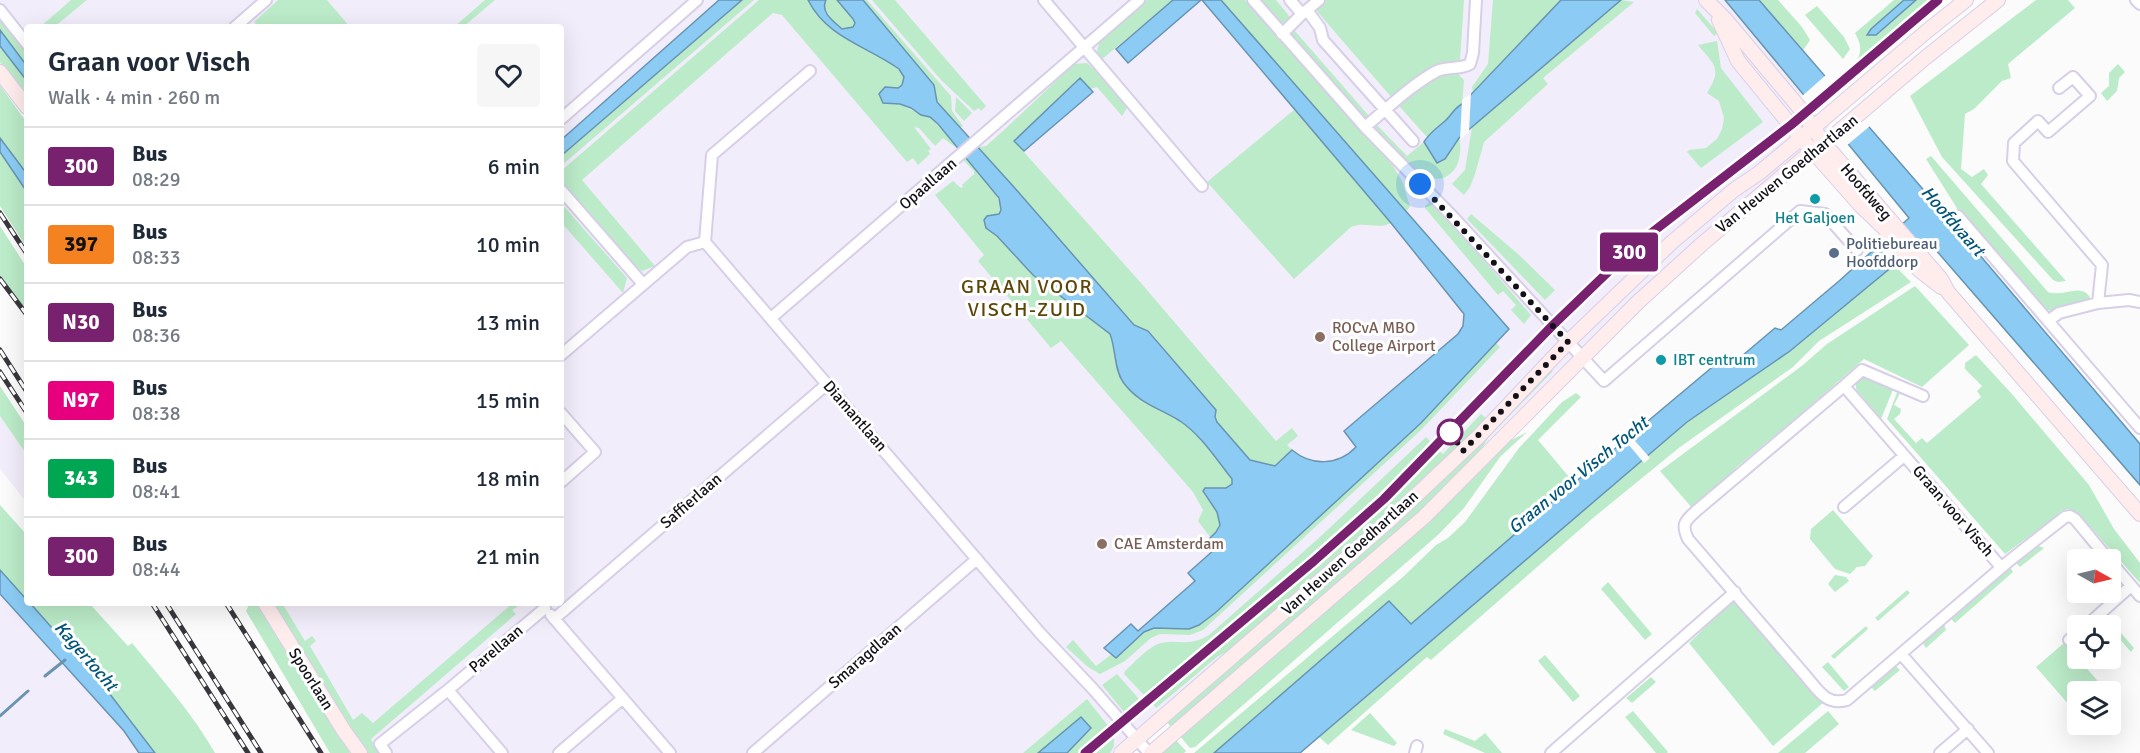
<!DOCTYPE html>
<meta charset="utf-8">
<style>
body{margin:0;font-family:Signika,sans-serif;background:#f6f6f7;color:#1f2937;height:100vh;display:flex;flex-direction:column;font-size:22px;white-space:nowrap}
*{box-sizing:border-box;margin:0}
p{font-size:20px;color:#747a83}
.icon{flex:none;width:33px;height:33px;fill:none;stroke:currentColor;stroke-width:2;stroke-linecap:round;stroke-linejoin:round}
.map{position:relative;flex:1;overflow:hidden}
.side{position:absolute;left:24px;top:24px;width:540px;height:582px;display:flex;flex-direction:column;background:#fff;border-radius:6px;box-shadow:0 6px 24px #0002}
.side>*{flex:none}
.badge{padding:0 12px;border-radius:4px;font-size:21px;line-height:39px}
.needle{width:39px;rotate:98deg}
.controls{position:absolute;left:2067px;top:549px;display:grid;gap:12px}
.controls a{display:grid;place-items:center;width:54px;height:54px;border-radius:6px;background:#fff;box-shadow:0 6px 24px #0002;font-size:30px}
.you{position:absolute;width:30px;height:30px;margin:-15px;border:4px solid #fff;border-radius:50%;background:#1a73e8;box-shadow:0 0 0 9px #1a73e833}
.map>.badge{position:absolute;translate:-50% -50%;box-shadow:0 0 0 3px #fff}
.round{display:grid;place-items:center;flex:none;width:63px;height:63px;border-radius:6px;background:#f6f6f7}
.summary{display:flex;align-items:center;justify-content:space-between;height:102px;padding:0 24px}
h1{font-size:28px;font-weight:600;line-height:45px}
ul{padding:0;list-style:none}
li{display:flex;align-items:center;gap:18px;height:78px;padding:0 24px;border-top:2px solid #e0e1e3}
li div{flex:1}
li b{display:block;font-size:22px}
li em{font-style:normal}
li .badge{min-width:66px;font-weight:700;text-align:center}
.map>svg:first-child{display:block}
.built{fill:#f2edfa}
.green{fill:#bbebc8}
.water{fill:#8cccf4;stroke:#6894b2;stroke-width:1.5}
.pier{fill:#fbfbfb}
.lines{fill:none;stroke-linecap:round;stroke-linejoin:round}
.stream{stroke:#6894b2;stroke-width:3}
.street-casing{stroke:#d7cfe7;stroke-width:14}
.secondary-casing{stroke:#d7cfe7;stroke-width:16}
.street{stroke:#fff;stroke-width:10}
.secondary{stroke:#ffeced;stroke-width:14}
.rail-casing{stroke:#39363d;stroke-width:5}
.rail{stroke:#fff;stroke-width:3;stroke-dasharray:9;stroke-linecap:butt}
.line-casing{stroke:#fff;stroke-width:14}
.line{stroke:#77216f;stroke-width:9}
.walk{stroke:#131018;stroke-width:6;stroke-dasharray:0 10.8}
.culture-dot{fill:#0f9aa8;stroke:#fff;stroke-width:2}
.service-dot{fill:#5c6f8a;stroke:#fff;stroke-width:2}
.education-dot{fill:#8d6e63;stroke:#fff;stroke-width:2}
.stop-dot{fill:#fff;stroke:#77216f;stroke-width:3}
.labels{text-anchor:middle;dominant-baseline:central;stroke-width:6;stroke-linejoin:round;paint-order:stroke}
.street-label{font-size:16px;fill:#131018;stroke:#fff}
.culture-label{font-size:16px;fill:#0d838f;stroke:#fff}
.service-label{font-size:16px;fill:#4e5e75;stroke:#fff;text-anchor:start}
.education-label{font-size:16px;fill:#785e54;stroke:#fff;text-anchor:start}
.water-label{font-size:18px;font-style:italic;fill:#00557b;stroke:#fff}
.quarter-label{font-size:20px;letter-spacing:1.5px;fill:#5e4608;stroke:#fff}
</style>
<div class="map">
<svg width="2140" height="753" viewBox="0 0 2140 753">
<rect width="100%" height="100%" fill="#fbfbfb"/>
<path class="built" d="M 0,0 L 727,0 L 561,142 L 561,27 L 27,27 L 27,108 L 0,68 Z
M 740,0 L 1739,0 L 1841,119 L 1722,218 L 1468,466 L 1133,753 L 359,753 L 267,603 L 561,603 L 561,156 Z
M 0,416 L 27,455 L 27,503 L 0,469 Z
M 0,584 L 143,753 L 0,753 Z"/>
<path class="green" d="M 71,0 L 87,0 L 54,27 L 40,27 Z
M 278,0 L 327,0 L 350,27 L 259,27 L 254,22 Z
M 485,0 L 495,0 L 463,27 L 454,27 Z
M 742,0 L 754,0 L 561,166 L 561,156 Z
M 759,0 L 808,0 C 827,38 867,46 899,69 L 904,77 L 902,85 L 898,88 L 885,87 L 891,104 L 900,104 L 921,115 L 930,117 L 956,145 L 955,147 L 943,138 L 935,146 L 919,128 L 914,127 L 931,149 L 928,151 L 930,154 L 918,165 L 913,158 L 907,162 L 782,15 L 773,13 L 582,180 L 655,266 L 642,271 L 637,268 L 561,182 L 561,171 Z
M 826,0 L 837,0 L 855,23 L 853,27 L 842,29 L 832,20 L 824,7 Z
M 863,0 L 867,0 L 951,96 L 952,111 L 963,126 L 960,128 L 937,102 L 934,85 Z
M 872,0 L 895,0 L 986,106 L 981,111 L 979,108 L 974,111 L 941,80 Z
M 1147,0 L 1173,0 L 1101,60 L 1097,52 C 1100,29 1129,14 1147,0 Z
M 1221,0 L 1245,0 L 1393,166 L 1403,183 L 1410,207 L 1406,211 Z
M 1261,0 L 1276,0 L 1290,17 L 1282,25 Z
M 1325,0 L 1464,0 L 1460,60 L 1432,67 L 1392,98 L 1315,9 Z
M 1493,0 L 1561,0 L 1473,93 L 1472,87 L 1488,64 Z
M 1621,0 L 1634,2 L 1543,78 L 1548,84 L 1484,142 L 1475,174 L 1470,187 L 1464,195 L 1452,184 L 1465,170 L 1472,127 Z
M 1759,0 L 1778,0 L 1802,27 L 1810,40 L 1802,52 Z
M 1894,0 L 1931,0 L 1855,65 C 1862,52 1862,46 1855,33 Z
M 2036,0 L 2068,0 L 2075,8 L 2008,64 L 2011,78 L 2002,81 L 1974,109 L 1965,114 L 1961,169 L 1972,177 L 1984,169 L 1988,175 L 1981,184 L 2066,281 L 2058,282 L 2053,280 L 1942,157 L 1910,96 Z
M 1817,6 L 1844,37 L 1850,49 L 1843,59 L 1805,15 Z
M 1697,9 L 1718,33 L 1714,36 L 1695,13 Z
M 0,14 L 27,49 L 27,66 L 0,30 Z
M 1295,31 L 1369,116 L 1364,121 L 1290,35 Z
M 1717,41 L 1721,68 L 1763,122 L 1701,168 L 1687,152 L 1689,150 L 1706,148 L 1717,139 L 1722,129 L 1724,118 L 1719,101 L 1707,93 C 1723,68 1714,65 1698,45 Z
M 0,46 L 27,81 L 27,98 L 0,62 Z
M 1087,63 L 1103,78 L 1127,108 L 1122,116 L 1097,87 L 1090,89 L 1079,78 L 1014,141 L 1141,283 L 1276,441 L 1292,428 L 1298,436 L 1287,445 L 1292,450 L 1275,466 L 1250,460 L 1217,422 L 1215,417 L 1215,410 L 1149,331 L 1134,325 L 978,147 L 986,146 L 1003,131 L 1074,64 Z
M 2118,64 L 2125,72 L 2119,78 L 2117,91 L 2107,101 L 2101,93 L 2109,86 L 2109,73 Z
M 1450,72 L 1457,73 L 1464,80 L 1462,104 C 1453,109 1452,115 1445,121 C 1438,127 1432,130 1427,137 L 1399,106 C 1414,93 1430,77 1450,72 Z
M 0,85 L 27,123 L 27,174 L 0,138 Z
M 956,97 L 972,113 L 964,121 L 955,111 Z
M 1294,110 L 1391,223 C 1378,230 1365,221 1351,227 L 1294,279 L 1207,182 Z
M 1376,124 L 1407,156 L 1424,142 L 1438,163 L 1445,159 L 1459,138 C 1462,146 1460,163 1454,170 C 1451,174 1444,179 1438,179 C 1420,179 1387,144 1373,132 Z
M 0,152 L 27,192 L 27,248 L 0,206 Z
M 1931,156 L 2048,292 C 2063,298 2082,281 2091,299 C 2078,302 2057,311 2045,311 L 1960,213 L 1926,159 Z
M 966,157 L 993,189 L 1001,206 L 999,214 L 993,214 L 986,228 L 997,236 L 1033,275 L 1110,334 C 1116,349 1114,369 1123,382 C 1139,404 1159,408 1180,421 C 1201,435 1216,459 1232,479 L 1232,484 L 1226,488 L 1205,488 L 1203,491 C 1211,510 1232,517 1211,538 L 1198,521 L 1203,510 L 1193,492 L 1061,341 L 1051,348 L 978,261 L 984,255 L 935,195 L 953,181 L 961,188 L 963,187 L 962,185 L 974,174 L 974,171 L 963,160 Z
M 1430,202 L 1467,241 L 1531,315 L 1524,324 L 1511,310 L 1516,305 L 1503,291 L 1498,295 L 1425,208 L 1425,206 Z
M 561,203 L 627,278 L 623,293 L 561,222 Z
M 1471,214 L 1518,254 L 1555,290 L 1545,300 L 1467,219 Z
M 0,226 L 27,268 L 27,311 L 0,276 Z
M 1894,265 L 1911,282 L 1819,341 L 1793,367 L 1680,447 L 1593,518 L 1431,660 L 1427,657 L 1328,745 L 1319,737 L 1687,422 L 1790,351 Z
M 1915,286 L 1969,345 L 1922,387 L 1864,359 L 1807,409 L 1737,467 L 1717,488 L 1693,509 L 1660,471 L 1803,365 L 1827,344 Z
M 1495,342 L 1500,347 L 1421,430 L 1203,630 L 1190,635 L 1160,634 L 1151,638 L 1125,661 L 1100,674 L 1088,667 L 1066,647 L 1073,640 L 1096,666 L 1112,654 L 1116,657 L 1144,632 L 1154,628 L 1189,629 L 1421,423 Z
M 1976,355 L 2011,393 L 2089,485 L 2114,529 L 2140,563 L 2140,583 L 2078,513 L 2069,509 L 2061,511 L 2048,523 L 2005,554 L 1887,419 L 1898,390 L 1907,393 L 1906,396 L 1900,393 L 1894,405 L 1901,409 L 1900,414 L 1894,419 L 1916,443 L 1922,438 L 1927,443 L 1981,397 L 1977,391 L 1982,386 L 1965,369 L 1965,363 Z
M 1549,370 L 1553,371 L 1488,438 L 1475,460 L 1418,515 L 1172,728 L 1166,721 Z
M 1862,376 L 1866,376 L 1894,387 L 1881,419 L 1856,389 L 1856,381 Z
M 0,386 L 27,427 L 27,455 L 0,416 Z
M 1576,393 L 1581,397 L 1538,440 L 1574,483 L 1411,625 L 1389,601 L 1214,753 L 1194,753 L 1404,576 L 1436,545 L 1448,538 L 1465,522 L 1519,448 L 1562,402 Z
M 1481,414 L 1487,419 L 1415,492 L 1240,644 L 1217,657 L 1156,708 L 1153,704 L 1369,520 L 1439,451 L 1443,454 Z
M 1527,432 L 1500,457 L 1464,508 L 1439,534 L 1195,747 L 1190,748 L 1179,735 L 1447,503 L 1506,443 Z
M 1426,437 L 1432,443 C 1342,533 1242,614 1144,695 L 1124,674 L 1125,671 C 1135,662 1146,649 1158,644 C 1177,638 1188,648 1209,635 L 1320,537 Z
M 0,505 L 27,535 L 27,600 L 0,570 Z
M 1833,510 L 1873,556 L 1865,566 L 1857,567 L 1850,574 L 1835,569 L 1810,539 L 1811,529 Z
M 2036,545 L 2044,548 L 2020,567 L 2016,563 Z
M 2010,567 L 2013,572 L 1955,623 L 1951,619 Z
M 1835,575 L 1846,577 L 1849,581 L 1835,592 L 1828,584 Z
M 1608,582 L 1652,634 L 1645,640 L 1601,589 Z
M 1907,590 L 1910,593 L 1878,621 L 1875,618 Z
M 1731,602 L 1738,603 L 1824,702 L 1773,746 L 1689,643 Z
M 30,603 L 89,603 L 128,646 L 132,643 C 161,678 192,713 215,753 L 155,753 L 106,689 Z
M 246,603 L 257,603 L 350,753 L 330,753 L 246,611 L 248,607 Z
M 272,603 L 282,603 L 305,641 L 312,636 L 316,641 L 310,646 L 353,720 L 362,713 L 373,723 L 513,603 L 523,603 L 512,610 L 516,614 L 371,739 L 378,753 L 366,753 Z
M 2108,618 L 2134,648 L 2131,652 L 2111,629 L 2110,626 L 2108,625 L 2104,621 Z
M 1943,622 L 1946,630 L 1926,648 L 1922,642 Z
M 1866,626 L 1868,629 L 1834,659 L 1831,656 Z
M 2064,643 L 2105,689 L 2102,691 L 2078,692 L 2077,711 L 2076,713 L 2036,667 Z
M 1545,655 L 1580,696 L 1573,702 L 1538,661 Z
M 1828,662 L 1849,687 L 1844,691 L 1822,667 Z
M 1895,665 L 1900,670 L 1875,691 L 1871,687 Z
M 1117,674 L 1139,699 L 1124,712 L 1102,685 Z
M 1651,677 L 1656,682 L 1632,703 L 1626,698 Z
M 1087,699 L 1109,727 L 1078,753 L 1067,753 L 1091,729 L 1081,717 L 1038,753 L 1023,753 Z
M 1633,711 L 1668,752 L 1667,753 L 1656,753 L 1625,717 Z
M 1828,711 L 1839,724 L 1805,753 L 1778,753 Z
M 1370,713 L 1397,743 L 1394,746 L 1351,730 Z
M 1445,729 L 1475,741 L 1485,733 L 1502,753 L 1485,753 L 1443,734 Z
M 1114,738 L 1114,746 L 1110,753 L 1096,753 Z
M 1174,738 L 1186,751 L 1184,753 L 1160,753 Z"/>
<path class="water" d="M 719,0 L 742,0 L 562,155 L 561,140 Z
M 808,0 L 826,0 C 820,12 833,21 842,29 L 853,27 L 855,23 L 853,19 L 837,0 L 863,0 L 934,85 L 937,102 L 1013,186 L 1134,325 L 1148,331 L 1216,410 L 1215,417 L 1217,422 L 1250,460 L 1275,466 L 1292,450 C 1311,466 1338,466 1356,447 L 1344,431 L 1458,334 L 1463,326 L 1464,314 L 1391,223 L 1202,0 L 1221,0 L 1509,329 L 1421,423 L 1215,613 L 1199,625 L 1189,629 L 1154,628 L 1144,632 L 1116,658 L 1104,648 L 1131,624 L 1138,631 L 1195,581 L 1188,573 L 1215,549 L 1208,540 L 1216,532 L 1220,525 L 1217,512 L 1203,491 L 1205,488 L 1226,488 L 1232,484 L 1232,479 C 1216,459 1201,435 1180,421 C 1159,408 1138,403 1123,382 C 1114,369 1116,349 1110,334 L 1033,275 L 997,236 L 986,228 L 984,220 L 987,216 L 999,214 L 1001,210 L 999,198 L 938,124 L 930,117 L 921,115 L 911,108 L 900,104 L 883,103 L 879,94 L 885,87 L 898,88 L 902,85 L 904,77 L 899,69 C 867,46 827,38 808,0 Z
M 1173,0 L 1201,0 L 1128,63 L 1116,49 Z
M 1561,0 L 1621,0 L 1472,127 L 1459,138 L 1445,159 L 1437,163 L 1424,142 C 1430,132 1437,128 1445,121 C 1452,115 1453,109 1462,104 Z
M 1725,0 L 1759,0 L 1967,240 L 2140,444 L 2140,485 L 1928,241 L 1922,242 L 1790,351 L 1687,422 L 1300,753 L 1214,753 L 1389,601 L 1411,624 L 1574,483 L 1722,359 L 1730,366 L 1775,328 L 1781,330 L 1839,281 L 1909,218 L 1849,145 L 1803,94 Z
M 1904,0 L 1916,0 L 1876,35 L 1867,35 L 1871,29 Z
M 0,30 L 27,66 L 27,81 L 0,46 Z
M 1080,78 L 1093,92 L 1024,151 L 1014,141 Z
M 0,138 L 27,174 L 27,192 L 0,152 Z
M 0,570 L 27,600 L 27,603 L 30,603 L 106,689 L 155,753 L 139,753 L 124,731 L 0,594 Z
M 1081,717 L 1091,728 L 1067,753 L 1038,753 Z"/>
<path class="pier" d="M 1826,75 L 1870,126 L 1846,146 L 1801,97 Z
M 1471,93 L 1469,132 L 1460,140 L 1462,100 Z
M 1882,238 L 1902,262 L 1896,267 L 1876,244 Z
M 1628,433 L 1650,458 L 1644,463 L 1623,438 Z"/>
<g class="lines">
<path class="stream" d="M 45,676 L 65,660
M 0,716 L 28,691"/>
<g class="street-casing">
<path id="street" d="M 1044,0 L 1202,186
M 1253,0 L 1365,127 L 1454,218 L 1604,381 L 1800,211 L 1825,214 L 1857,250
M 1290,0 L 1302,14 L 1307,10 L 1320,28 L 1323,40 L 1413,141
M 2136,0 L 2140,4
M 0,10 L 27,44
M 1307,10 L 1319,0
M 235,27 L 266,0
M 1282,34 L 1302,14
M 810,71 L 712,155 L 705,242 L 1040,633 L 1093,689 L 1149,753
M 561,119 L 697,0
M 1365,127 C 1388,108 1411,85 1437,71 C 1447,66 1459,70 1470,64 L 1473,53 L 1476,0
M 561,190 L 643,284
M 1958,216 L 2140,428
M 2098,303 L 2129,300 L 2140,302
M 771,318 L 1139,0
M 2048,321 L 2059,313 L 2098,303 L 2102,265 L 2013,161 L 2014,143 L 2038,121 L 2048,132 L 2090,96 L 2073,77 L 2059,88
M 561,355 L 687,247 L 705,242
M 1844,386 L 1862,370 L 1923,396
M 561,413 L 595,452 L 561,482
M 1844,507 L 1904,456
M 2110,561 L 2140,596
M 2001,567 L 1844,386 L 1696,511 C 1685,521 1681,524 1688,539 L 1805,675 C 1818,690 1826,706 1847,700 L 2009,561 L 2065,517 L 2070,516 L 2075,519 L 2109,560
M 551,615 L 670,753
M 554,619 L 827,384
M 2086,626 L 2131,586
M 2069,640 L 2078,633
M 1901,654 L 1988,753
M 448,690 L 502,753
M 386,753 L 380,744 L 448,690 L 545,608
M 559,753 L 623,698
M 753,753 L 977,559
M 1415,753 L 1417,746
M 1551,753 L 1735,592
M 1940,753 L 1968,729"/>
</g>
<g class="secondary-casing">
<path id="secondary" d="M 1706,0 L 1725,19 L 1798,106 L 1824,143 L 1941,279 L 1948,292 L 2140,514
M 1719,20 L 1738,61 L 1801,138 L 1861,206 L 1885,229 L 1919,270 L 1941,287
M 0,72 L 27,107
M 265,603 L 344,731 L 360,753
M 1121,753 L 1390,520 L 1478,437 L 1568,342 L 1671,243 L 1734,190 L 1759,173 L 1801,138 L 1927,31 L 1966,0
M 1151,753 L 1424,517 L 1638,302 L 1702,244 L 1812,151 L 1832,137 L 1925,58 L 1998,0"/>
</g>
<use href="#street" class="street"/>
<use href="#secondary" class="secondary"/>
<g class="rail-casing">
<path id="rail" d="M 0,213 L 27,254
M 0,279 L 27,315
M 0,350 L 27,392
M 0,372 L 27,413
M 152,603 L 248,753
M 166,603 L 261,753
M 226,603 L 321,753"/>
</g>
<use href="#rail" class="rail"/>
</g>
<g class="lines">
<g class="line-casing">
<path id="line" d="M 1085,753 L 1314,561 L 1384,499 L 1553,325 L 1637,244 L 1791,125 L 1938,0"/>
</g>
<use href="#line" class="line"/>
<path class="walk" d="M 1420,184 L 1568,342 L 1463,451 L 1450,432"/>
</g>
<g class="culture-dot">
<circle cx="1815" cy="199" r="6"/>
<circle cx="1661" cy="360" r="6"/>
</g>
<circle class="service-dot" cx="1834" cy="253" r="6"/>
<g class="education-dot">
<circle cx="1320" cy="337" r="6"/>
<circle cx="1102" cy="544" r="6"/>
</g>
<circle class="stop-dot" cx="1450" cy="432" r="12"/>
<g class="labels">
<g class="street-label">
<text transform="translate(1787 174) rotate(-39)">Van Heuven Goedhartlaan</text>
<text transform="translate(928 184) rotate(-41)">Opaallaan</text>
<text transform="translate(1866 192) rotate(49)">Hoofdweg</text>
<text transform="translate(855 416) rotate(49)">Diamantlaan</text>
<text transform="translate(691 501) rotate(-41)">Saffierlaan</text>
<text transform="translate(1953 511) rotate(49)">Graan voor Visch</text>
<text transform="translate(1350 553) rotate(-42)">Van Heuven Goedhartlaan</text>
<text transform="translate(496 649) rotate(-40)">Parellaan</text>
<text transform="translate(865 656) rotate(-41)">Smaragdlaan</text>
<text transform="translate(311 679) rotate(58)">Spoorlaan</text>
</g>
<g class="culture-label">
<text x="1815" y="218">Het Galjoen</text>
<text x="1673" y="360" text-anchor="start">IBT centrum</text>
</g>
<g class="service-label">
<text x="1846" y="244">Politiebureau<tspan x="1846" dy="18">Hoofddorp</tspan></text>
</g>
<g class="education-label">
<text x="1332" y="328">ROCvA MBO<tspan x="1332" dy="18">College Airport</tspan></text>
<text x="1114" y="544">CAE Amsterdam</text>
</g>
<g class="water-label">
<text transform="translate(1953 221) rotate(49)">Hoofdvaart</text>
<text transform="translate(1578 475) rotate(-39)">Graan voor Visch Tocht</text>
<text transform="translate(86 656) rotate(49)">Kagertocht</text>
</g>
<g class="quarter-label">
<text x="1027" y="286">GRAAN VOOR<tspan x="1027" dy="23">VISCH-ZUID</tspan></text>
</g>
</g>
</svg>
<div class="controls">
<a><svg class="needle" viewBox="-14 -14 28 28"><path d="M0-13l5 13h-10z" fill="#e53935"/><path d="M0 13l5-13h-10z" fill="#747a83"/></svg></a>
<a><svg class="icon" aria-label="locate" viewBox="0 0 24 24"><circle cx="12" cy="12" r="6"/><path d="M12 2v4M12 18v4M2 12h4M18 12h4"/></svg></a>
<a><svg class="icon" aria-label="layers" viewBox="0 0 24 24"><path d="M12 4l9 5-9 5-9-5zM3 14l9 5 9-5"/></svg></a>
</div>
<div class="you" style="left:1420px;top:184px"></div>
<b class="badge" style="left:1629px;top:252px;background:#77216f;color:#fff">300</b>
<section class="side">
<div class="summary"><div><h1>Graan voor Visch</h1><p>Walk · 4 min · 260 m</p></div><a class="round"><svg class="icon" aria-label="heart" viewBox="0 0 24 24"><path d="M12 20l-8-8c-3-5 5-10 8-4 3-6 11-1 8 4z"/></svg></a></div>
<ul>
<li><span class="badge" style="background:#77216f;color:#fff">300</span><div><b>Bus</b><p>08:29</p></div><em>6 min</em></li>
<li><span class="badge" style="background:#f58220;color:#111">397</span><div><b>Bus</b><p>08:33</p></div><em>10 min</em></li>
<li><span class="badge" style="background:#77216f;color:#fff">N30</span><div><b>Bus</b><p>08:36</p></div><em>13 min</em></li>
<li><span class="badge" style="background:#e6007e;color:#fff">N97</span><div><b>Bus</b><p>08:38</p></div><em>15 min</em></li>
<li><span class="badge" style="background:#00a651;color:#fff">343</span><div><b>Bus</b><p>08:41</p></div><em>18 min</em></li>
<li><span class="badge" style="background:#77216f;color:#fff">300</span><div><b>Bus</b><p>08:44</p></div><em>21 min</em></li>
</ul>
</section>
</div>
